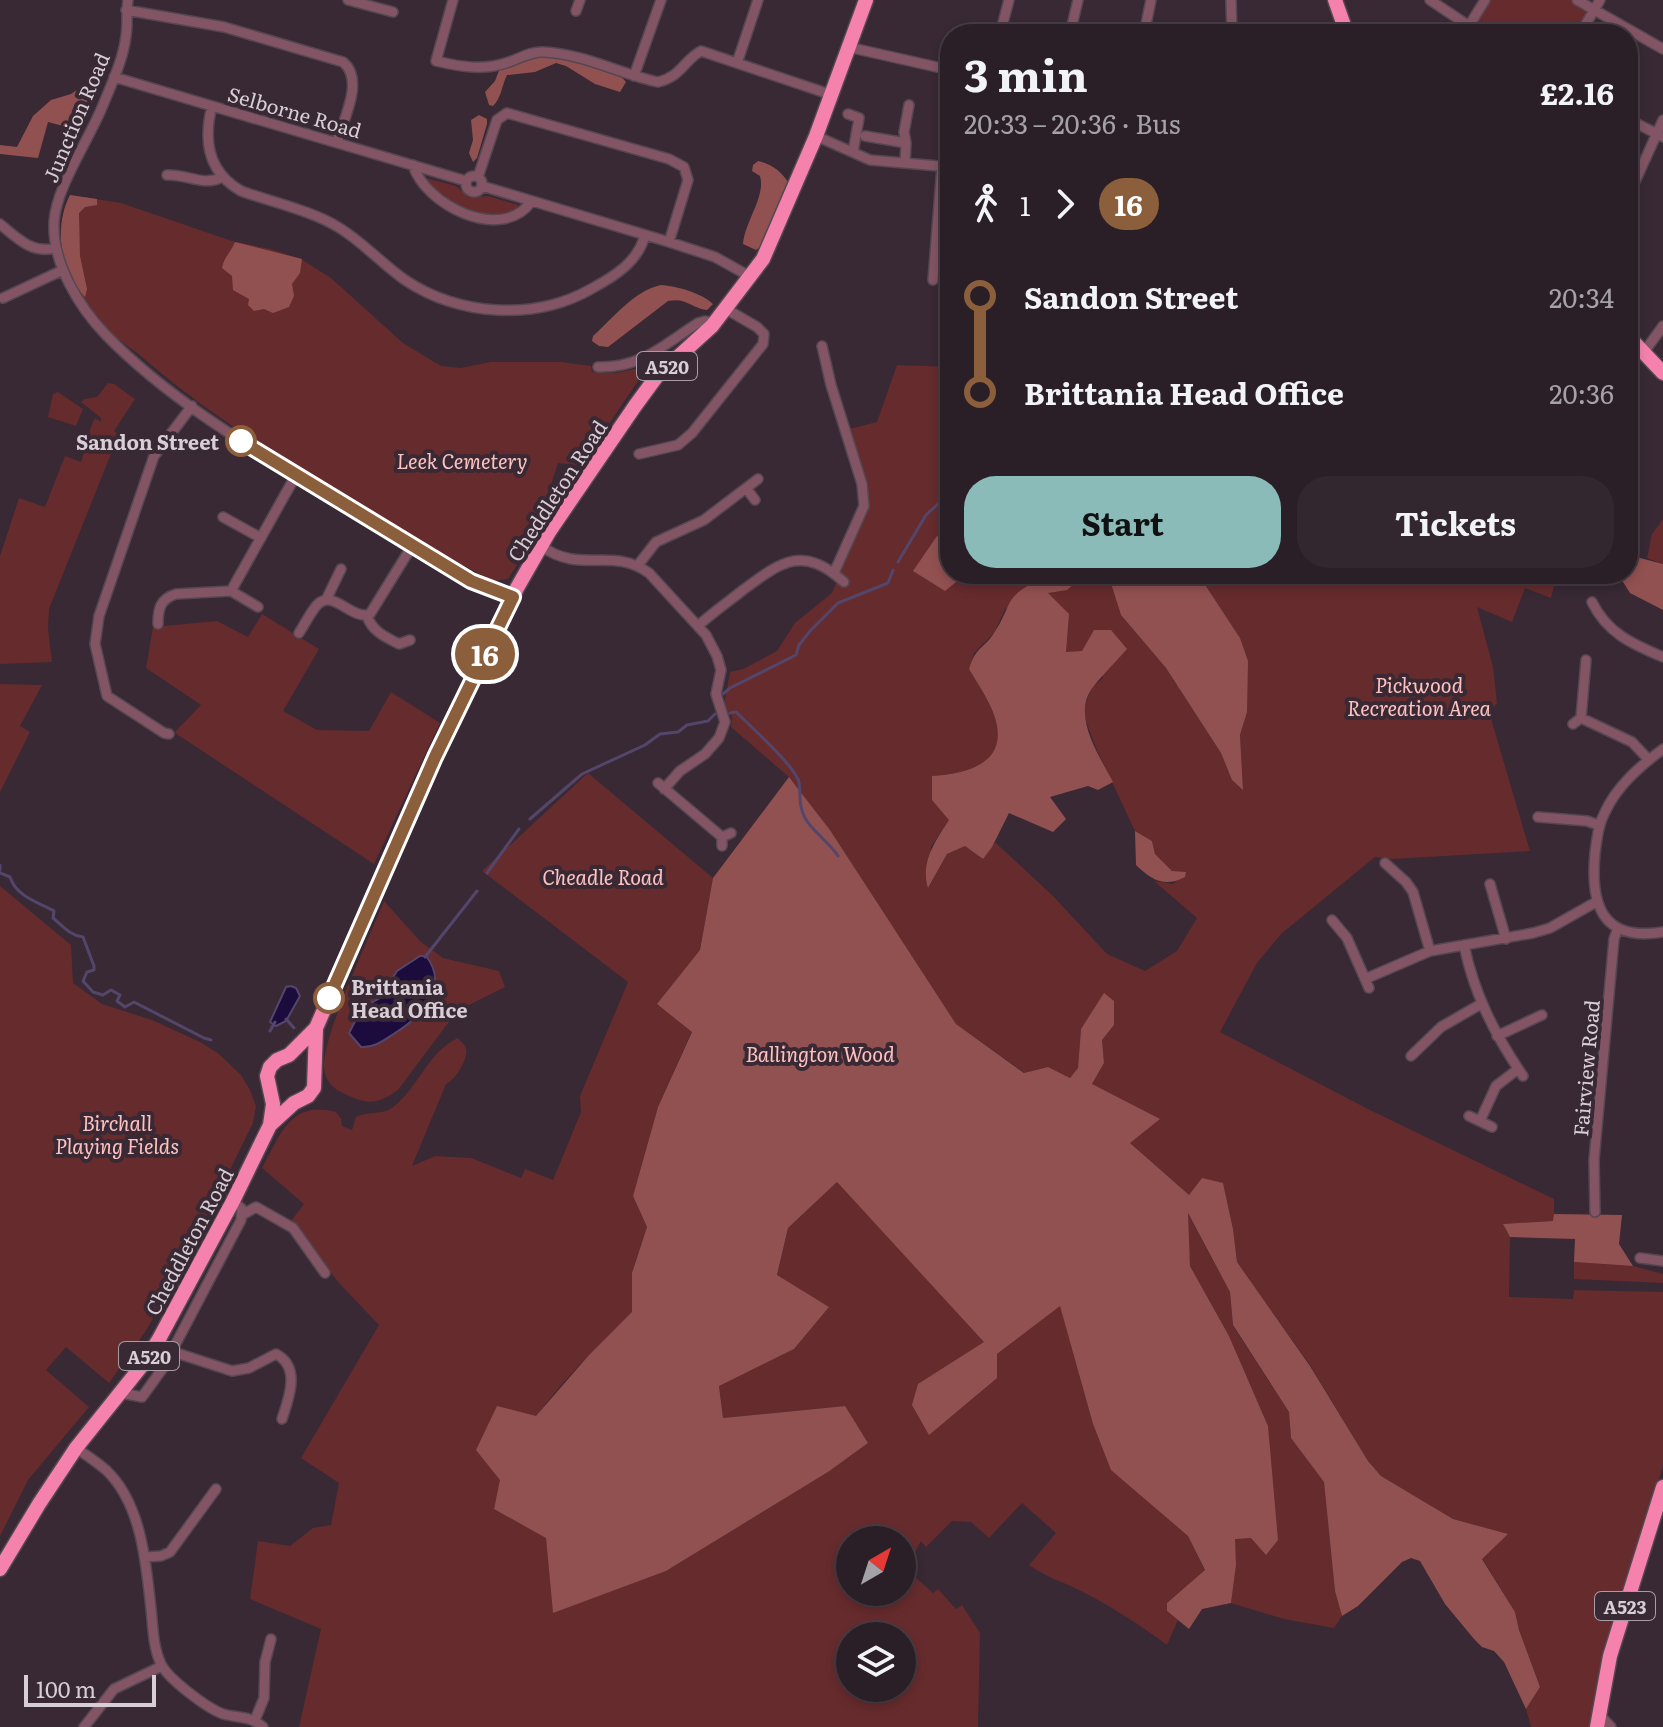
<!DOCTYPE html>
<meta charset="utf-8">
<style>
body{margin:0;font-family:Literata,serif;background:#32272f;color:#f1f3f6;height:100vh;display:flex;flex-direction:column;font-size:30px;white-space:nowrap}
*{box-sizing:border-box;margin:0}
p{font-size:26px;color:#a5a2a7}
.icon{flex:none;width:44px;height:44px;fill:none;stroke:currentColor;stroke-width:2;stroke-linecap:round;stroke-linejoin:round}
.map{position:relative;flex:1;overflow:hidden}
.panel{position:absolute;left:940px;top:24px;width:698px;height:560px;display:flex;flex-direction:column;background:#2a1f27;border-radius:32px;box-shadow:0 4px 12px #0003,0 0 0 2px #463d44}
.panel>*{flex:none}
.badge{padding:0 16px;border-radius:26px;font-size:28px;line-height:52px}
.needle{width:52px;rotate:39deg}
.buttons{position:absolute;left:836px;top:1526px;display:grid;gap:16px}
.buttons a{display:grid;place-items:center;width:80px;height:80px;border-radius:50%;background:#2a1f27;box-shadow:0 4px 12px #0003,0 0 0 2px #463d44;font-size:40px}
.scale{position:absolute;left:24px;bottom:20px;width:132px;box-sizing:border-box;padding-left:8px;border:4px solid #d8ced5;border-top:0;font-size:22px;line-height:28px;white-space:nowrap;color:#d8ced5;-webkit-text-stroke:6px #382934;paint-order:stroke}
.map>.badge{position:absolute;translate:-50% -50%;box-shadow:0 0 0 4px #fff}
.legs{display:flex;align-items:center;gap:12px;height:88px;padding:0 24px;font-size:26px}
.legs p{margin-inline-start:auto}
.head{display:flex;align-items:center;justify-content:space-between;height:136px;padding:0 24px}
h1{font-size:44px;font-weight:700;line-height:60px}
.cta{display:flex;gap:16px;margin-top:auto;padding:16px 24px}
.cta a{flex:1;height:92px;border-radius:32px;background:#8bbbb9;color:#111;font-size:32px;font-weight:700;line-height:92px;text-align:center}
.cta a+a{background:#32272f;color:#f1f3f6}
ul{padding:0 24px;list-style:none}
li{display:flex;align-items:center;gap:28px;height:96px;font-size:30px}
li i{display:grid;place-items:center;width:12px;height:100%;margin:0 10px;background:currentColor}
li i::after{content:'';width:20px;height:20px;margin:-10px;border:6px solid;border-radius:50%;background:#2a1f27}
li p{margin-inline-start:auto}
li:first-child i{background:linear-gradient(#0000 50%,currentColor 0)}
li:last-child i{background:linear-gradient(currentColor 50%,#0000 0)}
.map>svg:first-child{display:block}
.green{fill:#662b2d;fill-rule:evenodd}
.forest{fill:#925151}
.water{fill:#1b0c3d;stroke:#54466b;stroke-width:2}
.lines{fill:none;stroke-linecap:round;stroke-linejoin:round}
.stream{stroke:#54466b;stroke-width:3}
.minor-casing{stroke:#554751;stroke-width:12}
.highway-casing{stroke:#554751;stroke-width:17}
.minor{stroke:#835464;stroke-width:9}
.highway{stroke:#f582ad;stroke-width:14}
.line-1-casing{stroke:#fff;stroke-width:18}
.line-1{stroke:#8b5e3c;stroke-width:12}
.stop-1-dot{fill:#fff;stroke:#8b5e3c;stroke-width:4}
.labels{text-anchor:middle;dominant-baseline:central;stroke-width:8;stroke-linejoin:round;paint-order:stroke}
.shield{fill:#382934;stroke:#a89ca5;stroke-width:2}
.shield-label{font-size:18px;font-weight:bold;fill:#d8ced5}
.street-label{font-size:20px;fill:#d8ced5;stroke:#382934}
.stop-label{font-size:20px;font-weight:bold;fill:#d8ced5;stroke:#382934;text-anchor:end}
.park-label{font-size:20px;font-style:italic;fill:#ffc2c0;stroke:#382934}
</style>
<div class="map">
<svg width="1663" height="1727" viewBox="0 0 1663 1727">
<rect width="100%" height="100%" fill="#382934"/>
<path class="green" d="M 1488,0 L 1572,0 L 1590,10 L 1575,34 L 1495,34 L 1476,22 Z
M 422,177 L 456,186 L 469,198 L 488,196 L 518,205 L 519,209 C 472,223 454,208 422,177 Z
M 70,195 L 121,203 L 232,241 L 270,249 L 301,259 L 331,278 L 403,343 L 441,366 L 461,368 L 491,362 L 561,362 L 591,366 L 592,372 L 616,373 L 648,366 L 581,466 L 558,463 L 534,538 L 508,579 L 494,581 C 434,551 377,517 320,482 C 258,444 197,405 142,357 C 130,347 115,338 104,326 C 73,291 47,240 70,195 Z
M 897,365 L 950,367 L 950,386 L 943,392 L 942,420 L 950,451 L 950,574 L 1036,574 L 1037,581 L 1005,609 L 994,633 L 974,653 L 969,669 C 979,686 994,707 997,726 C 1004,766 962,774 933,776 L 949,820 L 931,847 L 929,887 L 947,854 L 965,846 L 983,859 L 995,842 L 1053,896 L 1107,954 L 1145,971 L 1177,951 L 1197,918 L 1154,881 L 1173,884 L 1186,873 L 1172,871 L 1155,854 L 1152,841 L 1135,831 L 1096,748 L 1083,713 L 1091,688 L 1103,678 L 1082,651 L 1065,653 L 1048,592 L 1081,579 L 1080,574 L 1108,574 L 1121,615 L 1166,668 L 1221,753 L 1232,780 L 1243,788 L 1240,735 L 1247,712 L 1240,638 L 1198,574 L 1493,574 L 1498,584 L 1521,585 L 1536,574 L 1557,574 L 1551,598 L 1525,588 L 1512,622 L 1477,607 L 1493,667 L 1497,703 L 1489,712 L 1530,851 L 1392,859 L 1375,857 L 1281,934 L 1257,963 L 1220,1032 L 1370,1110 L 1554,1199 L 1554,1221 L 1503,1224 L 1510,1237 L 1509,1297 L 1573,1299 L 1574,1290 L 1663,1292 L 1663,1466 L 1601,1663 L 1590,1727 L 1531,1727 L 1526,1709 L 1540,1687 L 1519,1630 L 1515,1612 L 1482,1558 L 1507,1534 L 1453,1519 L 1381,1476 L 1368,1461 L 1310,1365 L 1237,1262 L 1233,1229 L 1223,1183 L 1190,1196 L 1130,1143 L 1092,1084 L 1104,1063 L 1102,1040 L 1114,1025 L 1081,1029 L 1078,1068 L 1070,1078 L 1048,1067 L 1025,1073 L 956,1024 L 830,830 L 789,777 L 731,727 L 732,717 L 724,706 L 730,672 L 743,669 L 777,651 L 795,623 L 832,593 L 869,505 L 865,479 L 849,429 L 877,422 Z
M 108,383 L 114,384 L 135,399 L 114,431 L 119,434 L 49,609 L 48,629 L 52,662 L 0,664 L 0,556 L 19,498 L 45,507 L 65,456 L 81,462 C 86,447 88,431 95,418 L 101,422 L 101,418 L 81,402 L 84,399 L 97,397 Z
M 58,392 L 83,409 L 76,426 L 48,417 L 53,394 Z
M 1663,519 L 1663,564 L 1647,558 L 1652,534 Z
M 262,614 L 319,649 L 283,711 L 317,730 L 369,731 L 391,692 L 440,723 L 374,864 L 178,735 L 175,732 L 201,705 L 146,668 L 153,627 L 217,621 L 248,637 Z
M 0,684 L 42,685 L 20,726 L 30,732 L 0,792 Z
M 588,773 L 713,878 L 700,950 L 658,1004 L 692,1031 L 658,1107 L 633,1196 L 647,1227 L 632,1273 L 633,1312 C 575,1368 511,1428 494,1509 L 546,1537 L 553,1612 L 666,1571 L 828,1472 L 868,1443 L 844,1406 L 723,1418 L 719,1385 L 794,1349 L 829,1307 L 777,1276 L 788,1228 L 837,1182 L 997,1354 L 1060,1305 L 1093,1424 L 1111,1469 L 1188,1536 L 1205,1571 L 1167,1603 L 1167,1611 L 1178,1620 L 1167,1645 C 1140,1625 1111,1606 1081,1591 C 1063,1582 1046,1577 1029,1565 L 1056,1533 L 1022,1503 L 989,1538 L 971,1522 L 952,1521 L 926,1547 L 921,1541 L 906,1569 L 933,1593 L 938,1589 L 956,1609 L 962,1605 L 980,1633 L 978,1727 L 299,1727 L 321,1629 L 250,1599 L 258,1541 L 290,1546 L 313,1528 L 331,1525 L 339,1483 L 301,1458 L 379,1325 L 339,1283 L 291,1221 L 304,1204 L 262,1168 C 281,1134 290,1100 336,1112 L 341,1119 L 342,1126 L 352,1130 L 356,1117 C 368,1111 382,1115 392,1108 C 418,1089 428,1051 458,1038 C 461,1042 465,1044 466,1049 C 468,1060 455,1080 446,1084 L 412,1166 L 435,1156 L 471,1158 L 521,1178 L 525,1169 L 553,1180 L 581,1112 L 580,1096 L 628,982 L 482,871 ZM 850,1540 L 902,1540 L 902,1592 L 850,1592 ZM 850,1636 L 902,1636 L 902,1688 L 850,1688 Z
M 0,886 L 71,945 L 73,983 L 102,1004 L 152,1020 L 200,1042 L 219,1054 L 241,1075 L 250,1090 L 256,1106 L 253,1123 L 197,1237 L 185,1242 L 181,1248 L 181,1268 L 147,1329 L 109,1383 L 66,1347 L 46,1370 L 89,1407 L 28,1480 L 0,1536 Z
M 384,901 L 421,942 L 443,958 L 499,971 L 505,987 L 457,1011 L 398,1090 C 378,1104 369,1105 347,1095 C 336,1091 325,1082 324,1069 C 320,1041 371,934 384,901 Z
M 1187,1212 L 1230,1292 L 1233,1326 L 1289,1412 L 1291,1438 L 1324,1482 L 1335,1591 L 1342,1616 L 1334,1628 L 1284,1619 L 1231,1603 L 1236,1565 L 1234,1538 L 1251,1538 L 1268,1426 L 1229,1336 L 1190,1266 Z
M 1574,1262 L 1633,1266 L 1663,1274 L 1663,1283 L 1574,1279 Z"/>
<path class="forest" d="M 539,53 C 559,56 615,66 626,82 L 620,92 L 595,84 L 566,66 L 556,63 L 535,72 L 507,75 C 502,85 501,99 493,106 L 489,105 L 485,92 L 495,81 L 500,68 Z
M 104,76 L 82,131 L 48,122 L 38,158 L 0,154 L 0,145 L 17,147 L 33,116 L 51,100 L 71,94 L 89,82 Z
M 479,115 L 487,119 L 487,124 L 477,158 L 473,162 L 469,153 L 473,140 L 471,120 Z
M 758,161 C 771,164 781,171 788,182 L 761,246 L 756,250 L 743,244 C 745,221 766,196 760,176 L 752,171 L 753,165 Z
M 70,195 L 97,199 L 97,205 L 85,207 L 79,213 L 80,256 L 87,289 L 85,297 C 59,272 54,226 70,195 Z
M 235,242 L 302,259 L 300,273 L 292,284 L 294,296 L 289,307 L 273,313 L 264,309 L 254,311 L 248,305 L 249,299 L 233,290 L 232,276 L 222,268 C 224,257 231,252 235,242 Z
M 661,285 C 676,286 702,293 713,304 L 707,310 C 691,308 686,297 668,301 L 608,347 L 599,346 L 592,341 L 593,336 C 612,319 635,290 661,285 Z
M 937,536 L 950,544 L 950,574 L 958,574 L 956,582 L 945,591 L 913,571 Z
M 1628,548 L 1640,558 L 1663,564 L 1663,610 L 1630,593 L 1618,574 L 1628,574 Z
M 1036,574 L 1080,574 L 1081,578 L 1067,590 L 1048,593 L 1069,614 L 1066,652 L 1082,651 L 1094,630 L 1111,630 L 1127,649 C 1116,662 1103,674 1093,687 C 1071,715 1099,755 1113,782 L 1098,790 L 1088,786 L 1050,797 L 1066,819 L 1053,832 L 1009,813 L 992,847 L 983,859 L 965,846 L 947,854 L 928,888 C 920,862 936,840 949,820 L 932,800 L 932,776 C 962,774 1004,766 997,726 C 994,707 979,686 969,669 C 976,646 983,650 994,633 C 1012,607 1003,597 1037,581 Z
M 1108,574 L 1198,574 L 1240,638 L 1248,661 L 1247,712 L 1240,735 L 1243,790 L 1232,780 L 1221,753 L 1166,668 L 1121,615 Z
M 789,777 L 830,830 L 956,1024 L 1024,1073 L 1048,1067 L 1070,1078 L 1078,1068 L 1081,1029 L 1104,993 L 1114,1001 L 1114,1025 L 1102,1040 L 1104,1063 L 1092,1084 L 1160,1119 L 1130,1143 L 1189,1195 L 1202,1178 L 1223,1183 L 1233,1229 L 1237,1262 L 1310,1366 L 1368,1461 L 1381,1476 L 1453,1519 L 1508,1534 L 1482,1559 L 1515,1612 L 1519,1630 L 1540,1687 L 1526,1709 L 1504,1662 L 1494,1651 L 1482,1647 L 1474,1639 L 1445,1604 L 1420,1561 L 1411,1558 L 1402,1562 L 1358,1606 L 1342,1616 L 1335,1591 L 1324,1482 L 1291,1438 L 1289,1412 L 1233,1325 L 1230,1292 L 1188,1213 L 1190,1266 L 1229,1336 L 1268,1426 L 1278,1540 L 1266,1555 L 1251,1538 L 1235,1539 L 1236,1565 L 1231,1603 L 1202,1609 L 1189,1629 L 1167,1611 L 1167,1603 L 1205,1570 L 1188,1536 L 1111,1470 L 1093,1424 L 1060,1306 L 997,1354 L 997,1378 L 929,1435 L 912,1405 L 918,1384 L 984,1342 L 837,1182 L 788,1228 L 777,1275 L 829,1307 L 794,1349 L 719,1386 L 723,1418 L 845,1406 L 868,1443 L 828,1472 L 666,1571 L 553,1613 L 546,1538 L 494,1509 L 500,1480 L 476,1450 L 497,1406 L 536,1416 L 589,1355 L 632,1312 L 632,1273 L 647,1227 L 633,1196 L 658,1107 L 692,1032 L 657,1004 L 700,950 L 713,878 Z
M 1135,831 L 1152,841 L 1155,854 L 1172,871 L 1186,872 L 1185,877 C 1164,888 1152,880 1136,865 Z
M 1554,1214 L 1622,1215 L 1619,1244 L 1633,1266 L 1574,1262 L 1575,1239 L 1510,1237 L 1503,1224 L 1553,1221 Z"/>
<path class="water" d="M 420,956 L 426,956 C 450,986 421,1017 395,1033 C 384,1040 375,1048 361,1047 L 349,1033 L 362,1008 L 380,998 L 397,971 Z
M 291,986 L 296,988 L 300,996 L 286,1021 L 276,1026 L 270,1022 L 286,987 Z"/>
<g class="lines">
<path class="stream" d="M 898,562 L 926,515 L 950,493
M 723,694 L 730,688 L 796,655 L 799,645 L 810,631 L 838,603 L 888,583 L 893,570
M 730,713 L 736,712 C 749,725 795,766 799,782 C 801,794 798,805 805,818 C 813,832 829,842 838,856
M 530,819 L 582,774 L 645,745 L 660,734 L 678,732 L 687,725 L 708,721 L 715,714
M 0,865 L 0,870
M 0,873 L 10,877 C 16,896 37,902 54,911 L 53,918 C 63,926 69,935 83,937 L 94,966 L 94,970 L 87,972 L 83,981 L 93,992 L 103,995 L 111,990 L 120,995 L 117,1001 L 125,1007 L 134,1002 L 204,1038 L 211,1040
M 487,873 L 519,829
M 425,957 L 477,891
M 286,1019 L 294,1028
M 270,1031 L 275,1022"/>
<g class="minor-casing">
<path id="minor" d="M 128,0 C 126,12 128,24 126,36 C 123,60 112,83 103,105 C 89,140 56,187 54,222 C 52,263 79,307 106,335 C 173,404 262,454 343,504 C 398,538 452,574 513,597
M 348,0 L 393,12
M 453,0 L 436,61 C 461,67 484,71 509,62 C 521,58 531,51 544,52 C 584,54 620,74 658,82 C 681,77 684,60 701,51 L 832,95
M 1231,0 L 1232,34
M 1430,0 L 1481,34
M 1577,0 L 1663,49
M 126,10 L 224,27 L 343,62 C 365,80 343,120 337,142
M 576,11 L 580,0
M 1469,26 L 1485,0
M 1000,34 L 1009,0
M 1070,34 L 1078,0
M 1144,34 L 1151,0
M 1580,34 L 1600,0
M 848,47 L 950,70
M 737,63 L 758,0
M 634,76 L 661,0
M 114,77 L 466,181
M 212,106 C 203,141 208,172 241,191 C 272,202 312,211 338,227 C 363,242 382,264 405,280 C 459,316 535,321 591,289 C 615,276 638,262 645,235
M 848,114 L 859,118 L 853,152
M 1628,119 L 1663,137
M 816,136 L 870,160 L 950,167
M 865,136 L 906,143
M 905,163 L 906,143 L 904,132 L 909,105
M 413,165 C 425,205 501,243 531,202
M 167,175 C 187,174 204,187 222,177
M466 184a8 8 0 1 1 16 0a8 8 0 1 1-16 0Z
M 478,177 L 497,120 L 507,113 L 669,159 L 684,167 L 688,180 L 669,242
M 482,186 L 669,242 L 715,257 L 751,277
M 1628,197 L 1663,120
M 0,224 C 18,239 32,254 56,248
M 933,280 L 942,166
M 3,298 L 63,270
M 822,346 L 831,385 L 862,484 L 864,506 L 834,573
M 1644,352 L 1663,326
M 598,367 C 642,368 663,345 698,323 L 705,321 L 714,323
M 639,454 L 678,445 L 692,433 L 763,344 L 764,334 L 757,327 L 726,309
M 746,488 L 755,500
M 223,517 L 261,538
M 541,546 C 581,575 612,546 649,573 L 706,635 L 717,656 L 721,670 L 716,694 L 725,722 L 719,738 L 705,754 L 680,771 L 664,789
M 638,565 L 656,542 L 704,520 L 758,479
M 231,591 L 296,475
M 326,600 L 341,569
M 1592,602 C 1607,633 1632,644 1663,657
M 367,616 C 372,631 385,637 399,644 L 410,640
M 158,624 C 158,609 160,599 176,594 L 231,591 L 258,607
M 698,626 C 712,613 728,602 743,590 C 782,561 803,545 844,582
M 299,633 C 305,624 310,613 317,605 C 333,588 352,621 370,614 L 412,546
M 1581,718 L 1632,742 L 1649,760
M 1573,724 L 1581,718 L 1586,660
M 169,734 L 164,733 L 107,696 L 95,644 L 99,616 L 154,456 L 192,406
M 1663,749 C 1640,766 1617,786 1605,812 C 1598,825 1597,839 1595,853 C 1590,905 1602,942 1663,932
M 658,783 L 722,837
M 1538,817 L 1587,821 L 1598,825
M 722,846 L 722,837 L 731,833
M 1385,863 L 1406,882 L 1413,892 L 1430,951
M 1490,884 L 1506,939
M 1332,920 L 1347,938 L 1369,988
M 1464,945 C 1474,994 1495,1035 1523,1076
M 1365,979 L 1430,951 L 1533,933 L 1550,928 L 1596,902
M 1497,1036 L 1542,1015
M 1411,1056 L 1441,1027 L 1481,1004
M 1469,1116 L 1492,1127
M 1480,1121 L 1496,1086 L 1518,1069
M 1595,1212 L 1594,1160 L 1614,939 L 1618,928
M 242,1215 L 256,1207 L 293,1228 L 325,1273
M 1640,1258 L 1663,1261
M 155,1346 L 232,1371 L 249,1368 L 276,1354 C 301,1367 289,1398 282,1419
M 121,1393 L 142,1397 L 163,1368 L 241,1220 L 242,1209 L 233,1201
M 76,1448 C 86,1455 97,1462 106,1470 C 142,1504 146,1564 151,1609 C 153,1627 153,1647 161,1664 C 168,1679 207,1708 223,1714 C 238,1718 251,1716 263,1727
M 145,1557 L 161,1556 L 170,1552 L 216,1489
M 1598,1713 L 1611,1727
M 255,1720 L 264,1698 L 265,1662 L 271,1639
M 84,1727 L 114,1689 L 162,1666"/>
</g>
<g class="highway-casing">
<path id="highway" d="M 1335,0 L 1347,34
M 1628,336 L 1663,373
M 270,1125 L 294,1103 L 308,1096 L 314,1088 L 316,1028 L 435,757 L 517,588 L 549,532 L 635,406 L 657,376 L 712,326 L 763,259 L 816,136 L 866,0
M 0,1569 L 39,1504 L 76,1448 L 144,1363 L 159,1339 L 233,1201 L 270,1125 L 273,1104 L 267,1076 L 270,1067 L 277,1060 L 289,1055 L 316,1028
M 1597,1727 L 1610,1656 L 1663,1487"/>
</g>
<use href="#minor" class="minor"/>
<use href="#highway" class="highway"/>
</g>
<g class="lines">
<g class="line-1-casing">
<path id="line-1" d="M 241,441 L 471,581 L 513,597 L 435,757 L 329,998"/>
</g>
<use href="#line-1" class="line-1"/>
</g>
<g class="stop-1-dot">
<circle cx="241" cy="441" r="14"/>
<circle cx="329" cy="998" r="14"/>
</g>
<g class="labels">
<g class="shield">
<rect x="637" y="352" width="60" height="28" rx="6"/>
<rect x="119" y="1342" width="60" height="28" rx="6"/>
<rect x="1595" y="1592" width="60" height="28" rx="6"/>
</g>
<g class="shield-label">
<text x="667" y="366">A520</text>
<text x="149" y="1356">A520</text>
<text x="1625" y="1606">A523</text>
</g>
<g class="street-label">
<text transform="translate(295 111) rotate(16)">Selborne Road</text>
<text transform="translate(75 117) rotate(-67)">Junction Road</text>
<text transform="translate(556 490) rotate(-57)">Cheddleton Road</text>
<text transform="translate(1585 1068) rotate(-85)">Fairview Road</text>
<text transform="translate(188 1241) rotate(-62)">Cheddleton Road</text>
</g>
<g class="stop-label">
<text x="219" y="441">Sandon Street</text>
<text x="351" y="986" text-anchor="start">Brittania<tspan x="351" dy="23">Head Office</tspan></text>
</g>
<g class="park-label">
<text x="462" y="460">Leek Cemetery</text>
<text x="1419" y="684">Pickwood<tspan x="1419" dy="23">Recreation Area</tspan></text>
<text x="603" y="876">Cheadle Road</text>
<text x="820" y="1053">Ballington Wood</text>
<text x="117" y="1122">Birchall<tspan x="117" dy="23">Playing Fields</tspan></text>
</g>
</g>
</svg>
<div class="buttons">
<a><svg class="needle" viewBox="-14 -14 28 28"><path d="M0-13l5 13h-10z" fill="#e53935"/><path d="M0 13l5-13h-10z" fill="#a5a2a7"/></svg></a>
<a><svg class="icon" aria-label="layers" viewBox="0 0 24 24"><path d="M12 4l9 5-9 5-9-5zM3 14l9 5 9-5"/></svg></a>
</div>
<div class="scale">100 m</div>
<b class="badge" style="left:485px;top:654px;background:#8b5e3c;color:#fff">16</b>
<section class="panel">
<div class="head"><div><h1>3 min</h1><p>20:33 – 20:36 · Bus</p></div><b>£2.16</b></div>
<div class="legs"><svg class="icon" aria-label="walk" viewBox="0 0 24 24"><circle cx="13" cy="4" r="2"/><path d="M13 8l-2 6 4 7M11 14l-3 7M7 12l3-4h3l4 4"/></svg>1<svg class="icon" aria-label="forward" viewBox="0 0 24 24"><path d="M9 5l7 7-7 7"/></svg><b class="badge" style="background:#8b5e3c;color:#fff">16</b></div>
<ul>
<li><i style="color:#8b5e3c"></i><b>Sandon Street</b><p>20:34</p></li>
<li><i style="color:#8b5e3c"></i><b>Brittania Head Office</b><p>20:36</p></li>
</ul>
<div class="cta"><a>Start</a><a>Tickets</a></div>
</section>
</div>
